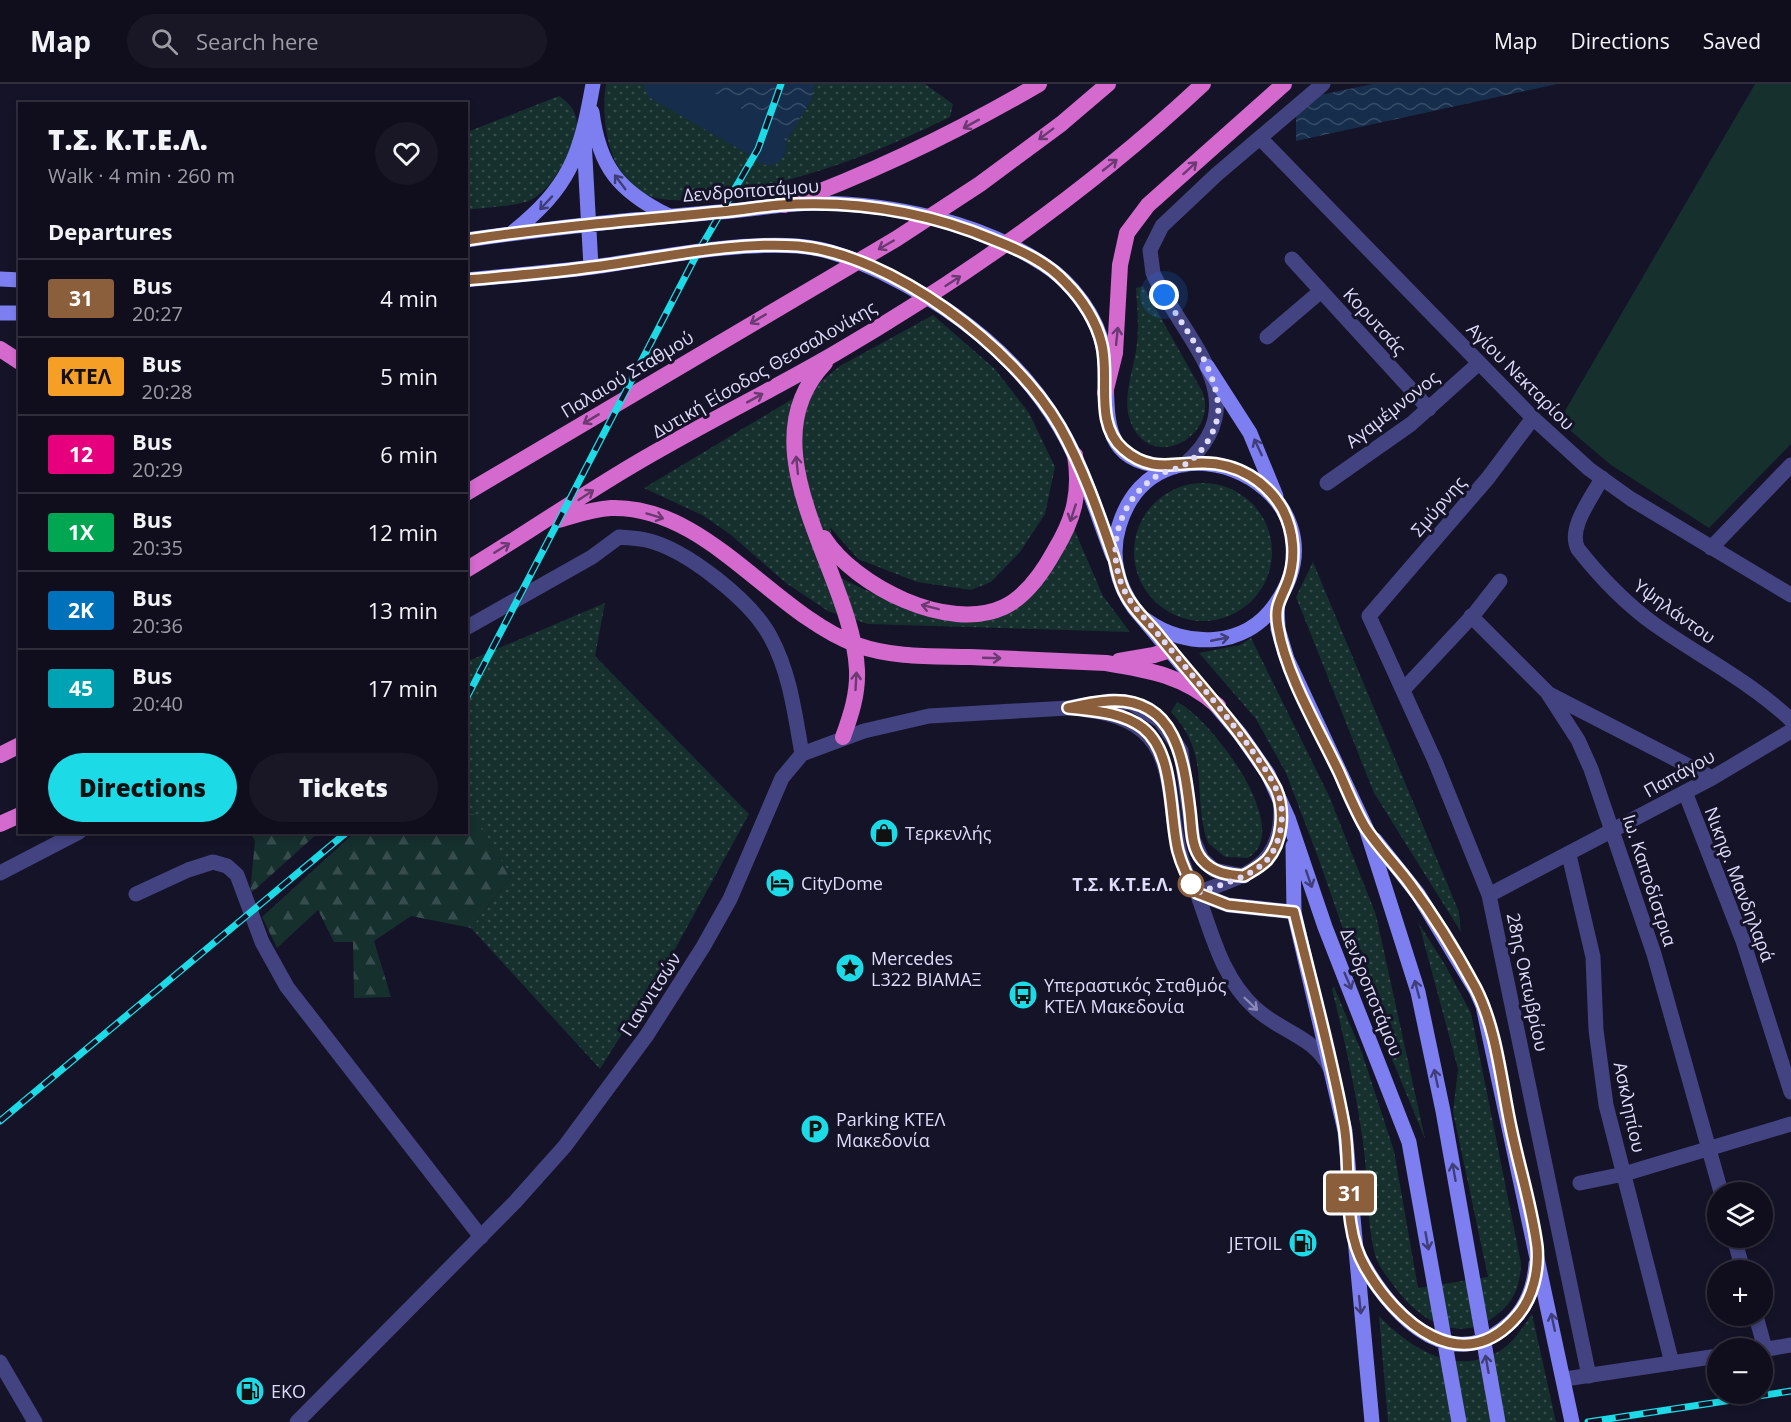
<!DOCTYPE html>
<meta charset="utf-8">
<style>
body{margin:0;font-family:"Open Sans",sans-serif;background:#191726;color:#f1f3f6;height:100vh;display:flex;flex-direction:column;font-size:22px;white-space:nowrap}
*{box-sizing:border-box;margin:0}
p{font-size:20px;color:#9c9ca4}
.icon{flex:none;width:33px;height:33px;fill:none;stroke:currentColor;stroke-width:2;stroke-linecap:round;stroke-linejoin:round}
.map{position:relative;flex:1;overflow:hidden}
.drawer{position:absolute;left:18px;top:18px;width:450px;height:732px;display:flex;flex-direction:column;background:#100e1d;border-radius:0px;box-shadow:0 3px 9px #0003,0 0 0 2px #302e3b}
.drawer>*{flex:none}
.badge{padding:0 12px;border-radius:4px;font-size:21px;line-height:39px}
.controls{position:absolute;left:1707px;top:1098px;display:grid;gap:12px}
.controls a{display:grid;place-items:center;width:66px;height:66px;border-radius:50%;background:#100e1d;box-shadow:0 3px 9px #0003,0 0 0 2px #302e3b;font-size:30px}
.you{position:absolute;width:30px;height:30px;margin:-15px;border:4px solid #fff;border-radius:50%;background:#1a73e8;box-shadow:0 0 0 9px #1a73e833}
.map>.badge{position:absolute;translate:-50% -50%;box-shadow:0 0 0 3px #fff}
h2{padding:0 30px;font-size:22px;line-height:54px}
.round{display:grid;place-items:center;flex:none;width:63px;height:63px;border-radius:32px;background:#191726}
.overview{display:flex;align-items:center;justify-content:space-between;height:102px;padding:0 30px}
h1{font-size:28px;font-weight:800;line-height:45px}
.primary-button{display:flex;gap:12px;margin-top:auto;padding:12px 30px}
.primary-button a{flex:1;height:69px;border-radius:36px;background:#1cdbe7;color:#111;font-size:24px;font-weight:800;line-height:69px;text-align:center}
.primary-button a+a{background:#191726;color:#f1f3f6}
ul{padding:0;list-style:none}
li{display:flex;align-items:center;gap:18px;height:78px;padding:0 30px;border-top:2px solid #302e3b}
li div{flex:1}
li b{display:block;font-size:22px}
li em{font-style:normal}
li .badge{min-width:66px;font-weight:700;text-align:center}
header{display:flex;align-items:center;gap:36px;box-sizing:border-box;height:84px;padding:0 30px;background:#100e1d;border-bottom:2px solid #302e3b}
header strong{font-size:28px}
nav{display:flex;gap:33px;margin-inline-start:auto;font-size:21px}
.search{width:420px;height:54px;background:#191726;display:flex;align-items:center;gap:15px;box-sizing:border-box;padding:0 21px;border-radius:33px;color:#9c9ca4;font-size:22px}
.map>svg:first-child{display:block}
.grass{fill:url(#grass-dots)}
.forest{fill:url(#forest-firs)}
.green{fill:#16302e}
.water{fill:url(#water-waves)}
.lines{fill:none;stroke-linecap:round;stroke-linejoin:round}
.river{stroke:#162e4c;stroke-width:36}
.minor{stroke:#434381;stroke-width:15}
.tertiary{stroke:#434381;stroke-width:15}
.secondary{stroke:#7d7ff1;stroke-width:15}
.trunk{stroke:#d46ace;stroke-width:16}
.rail-casing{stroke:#1cdbe7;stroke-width:7}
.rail{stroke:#151327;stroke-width:4.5;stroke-dasharray:14;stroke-linecap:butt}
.oneway{stroke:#6b3a72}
.oneway2{stroke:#3f3e78}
.oneway3{stroke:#8988b8}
.line-casing{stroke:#fff;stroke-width:14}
.line{stroke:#8b5e3c;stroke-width:9}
.walk{stroke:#dfdcfb;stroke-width:6;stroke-dasharray:0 10.8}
.stop-dot{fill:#fff;stroke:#8b5e3c;stroke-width:3}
.labels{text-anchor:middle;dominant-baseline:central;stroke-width:6;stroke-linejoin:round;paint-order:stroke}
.street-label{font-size:18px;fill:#dfdcfb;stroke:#151327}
.poi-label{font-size:18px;fill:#dfdcfb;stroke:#151327;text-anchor:start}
.stop-label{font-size:18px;font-weight:bold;fill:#dfdcfb;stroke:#151327;text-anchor:end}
</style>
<header>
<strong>Map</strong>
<div class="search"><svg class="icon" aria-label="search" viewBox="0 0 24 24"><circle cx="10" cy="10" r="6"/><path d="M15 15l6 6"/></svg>Search here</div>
<nav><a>Map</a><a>Directions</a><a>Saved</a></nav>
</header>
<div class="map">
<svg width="1791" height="1338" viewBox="0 0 1791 1338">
<defs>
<pattern id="grass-dots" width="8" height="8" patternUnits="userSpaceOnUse" patternTransform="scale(1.5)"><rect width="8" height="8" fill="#16302e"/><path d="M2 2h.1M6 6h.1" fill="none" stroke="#374d4d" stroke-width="1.8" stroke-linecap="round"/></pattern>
<pattern id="forest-firs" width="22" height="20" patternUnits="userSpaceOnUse" patternTransform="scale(1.5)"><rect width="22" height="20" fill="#16302e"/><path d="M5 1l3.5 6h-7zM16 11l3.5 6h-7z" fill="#374d4d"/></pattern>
<pattern id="water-waves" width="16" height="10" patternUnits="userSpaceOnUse" patternTransform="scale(1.5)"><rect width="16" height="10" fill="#162e4c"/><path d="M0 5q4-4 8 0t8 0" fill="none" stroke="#374c67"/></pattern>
</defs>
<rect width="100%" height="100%" fill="#151327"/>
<path class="grass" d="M 606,0 L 925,0 L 953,20 L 950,33 C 877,69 810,94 731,109 C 704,114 675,121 649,112 C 609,98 600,36 606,0 Z
M 559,12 C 568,18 573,23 576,33 C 583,56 552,106 531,116 C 516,123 484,123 467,126 L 467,48 Z
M 1143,202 L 1202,307 C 1219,346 1164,383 1138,351 C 1116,324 1134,289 1137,259 C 1139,240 1137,223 1136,204 Z
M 933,231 L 995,285 L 1029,329 L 1055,383 L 1045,430 L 1020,468 L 991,498 L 971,506 L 917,498 L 858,475 L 830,443 L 840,494 L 907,525 L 1019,522 L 1074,445 L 1103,512 L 1130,548 L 868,540 L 828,527 L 786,499 L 731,451 L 704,432 L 644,404 L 819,299 L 840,282 Z
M1134 468a69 69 0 1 1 138 0a69 69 0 1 1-138 0Z
M 1313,478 L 1459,828 L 1461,848 L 1374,709 L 1296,513 Z
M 605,519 L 595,572 L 749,730 L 674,867 L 600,985 L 471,844 L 511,793 L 474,731 L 467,730 L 466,578 Z
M 1251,554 L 1330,714 L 1376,831 L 1425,1055 L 1368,917 L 1319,776 L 1286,689 L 1256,635 L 1199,569 L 1240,561 Z
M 1177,618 C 1210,633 1296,746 1248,774 L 1225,773 L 1208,759 C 1191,709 1212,672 1171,628 Z
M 1419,840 L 1444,879 L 1471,929 L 1521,1179 C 1520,1203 1514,1219 1494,1233 C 1455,1262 1414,1232 1391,1198 C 1385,1190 1378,1181 1375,1171 C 1367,1140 1368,1099 1364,1066 C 1357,1012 1345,958 1332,905 L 1334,903 L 1362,969 L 1394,1067 L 1418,1204 L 1488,1193 L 1453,1028 L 1458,985 Z
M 1532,1230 L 1556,1338 L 1388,1338 L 1379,1232 C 1409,1263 1454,1293 1498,1268 C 1513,1260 1523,1243 1532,1230 Z"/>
<path class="forest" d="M 467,730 L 474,730 L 511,793 L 471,844 L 411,832 L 374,857 L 391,913 L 354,914 L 353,858 L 334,858 L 318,826 L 277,864 L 262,833 L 354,749 L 466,748 Z
M 251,749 L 318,749 L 250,810 L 255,757 Z"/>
<path class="green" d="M 1755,0 L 1791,0 L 1791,360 L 1709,444 L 1611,381 L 1559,337 Z"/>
<path class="water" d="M 673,0 L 815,0 L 811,16 L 779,69 Z
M 1373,0 L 1557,0 L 1296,57 L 1296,16 Z"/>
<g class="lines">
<path class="river" d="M 662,0 L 762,57 L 768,63"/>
<path class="minor" d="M 1292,175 L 1429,325
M 1267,253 L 1321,207
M 1533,334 L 1488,394 L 1369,532 L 1435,677 L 1489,811 L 1589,1292
M 1602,394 C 1592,414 1567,444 1578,465 C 1600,493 1625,519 1654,540 C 1699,572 1751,598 1791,636
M 1327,399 L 1411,340 L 1479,279
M 1711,464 L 1791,381
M 1471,532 L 1547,608 L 1578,656 L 1591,685 L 1654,870 L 1721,1108
M 466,544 L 592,473 L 619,453 C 627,454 637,454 646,456 C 686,465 752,517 771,554 C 790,589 795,631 802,670
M 1403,606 L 1475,529 L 1500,497
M 1549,610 L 1712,694
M 1685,708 L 1743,857 L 1791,1008
M 1569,771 L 1593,873 L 1596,946 L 1606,1021 L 1672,1279
M 0,789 L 79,748
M 136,810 L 188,786 L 213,778 L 227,782 L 237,791 L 262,858 L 287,903 L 481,1153
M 1489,811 L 1712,694 L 1791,647
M 1580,1099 L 1624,1090 L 1791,1040
M 1734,1154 L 1743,1186
M 1756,1232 L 1765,1265
M 0,1278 L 35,1338"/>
<path class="tertiary" d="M 1260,54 L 1533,334 L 1589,385 L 1631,415 L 1791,511
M 1184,381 C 1260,315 1183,257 1153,189 L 1150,166 L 1162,142 L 1216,91 L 1323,0
M 1086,626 C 1203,639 1150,736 1197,809 L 1228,821 L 1294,828
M 1197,809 C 1212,850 1222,894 1255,924 C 1279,947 1314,952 1330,984
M 1197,809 C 1249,790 1286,782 1280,716
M 1762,1266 L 1791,1261
M 1565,1295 L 1718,1272
M 297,1338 L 515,1118 L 565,1062 L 647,951 L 703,863 L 730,815 L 782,694 L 802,670 L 864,647 L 929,632 L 1068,624 L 1110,617 L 1131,619 L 1161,637 L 1181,667 L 1193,755 L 1202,775 L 1214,786 L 1244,792"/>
<path class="secondary" d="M 592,28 C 599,83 619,107 667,131
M 584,56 L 591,183
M 512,149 C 570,102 580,73 593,0
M 466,156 C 550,144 634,135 719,128 C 752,126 785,119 818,119 C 894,120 979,138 1043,180 C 1072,198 1098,233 1104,267 C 1112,322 1090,381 1174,383
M 0,195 L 20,196
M 466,196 C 513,191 560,188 607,181 C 667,172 736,158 797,162 C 828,164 855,176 883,189 C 954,224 1018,273 1059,342 C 1083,382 1096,428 1113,472
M 0,229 L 20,229
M 1207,282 L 1250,349 L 1276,412
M 1277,518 L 1278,545 L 1287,575 L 1366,744 L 1418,908 L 1443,1027 L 1498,1338
M 1146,536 C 1186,565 1245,564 1275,521 C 1356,405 1158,313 1119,442 C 1110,471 1117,500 1134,524 L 1240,650 L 1268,690 L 1288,734 L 1325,843 L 1409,1058 L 1459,1338
M 1375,756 L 1418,810 L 1476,906 L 1483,922 L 1572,1338
M 1293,762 L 1294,828 L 1345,1047 L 1372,1338
M 1358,1170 C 1384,1221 1443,1293 1504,1244 C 1525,1228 1534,1206 1536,1180"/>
<path class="trunk" d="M 784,121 C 874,88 957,48 1039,0
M 0,265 L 20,278
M 825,279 C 742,365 853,490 857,586 C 858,610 851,631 843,653
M 1105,309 L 1115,269 L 1120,181 L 1127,149 L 1148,121 L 1284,0
M 466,409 L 896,155 L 980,100 L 1061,40 L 1108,0
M 558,436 C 576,431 592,425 611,424 C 706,421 772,529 857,561 C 893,574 933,572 970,573 C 1015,575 1061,577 1106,579 C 1149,586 1185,592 1218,622
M 824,454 C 855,502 948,549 1004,523 C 1027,512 1043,488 1055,466 C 1074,435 1081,408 1075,371
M 466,486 C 519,454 570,419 623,387 C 692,345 765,310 834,270 C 966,193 1091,105 1203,0
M 1119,577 L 1154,571 L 1170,566
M 0,671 L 20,661
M 0,740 L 20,731"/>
<g class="rail-casing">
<path id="rail" d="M 466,615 L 698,168 L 758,65 L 781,0
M 0,1037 L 347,748
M 1588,1338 L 1791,1307"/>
</g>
<use href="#rail" class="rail"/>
</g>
<defs><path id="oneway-shaft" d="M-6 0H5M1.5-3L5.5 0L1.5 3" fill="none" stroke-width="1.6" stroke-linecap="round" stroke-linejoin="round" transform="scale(1.5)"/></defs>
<g class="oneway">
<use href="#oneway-shaft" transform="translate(971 40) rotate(151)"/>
<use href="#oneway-shaft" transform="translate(1046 50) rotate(143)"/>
<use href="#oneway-shaft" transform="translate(1110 81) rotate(-38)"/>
<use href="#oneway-shaft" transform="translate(1190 84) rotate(-42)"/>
<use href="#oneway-shaft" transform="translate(886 161) rotate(150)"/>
<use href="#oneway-shaft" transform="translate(953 197) rotate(-33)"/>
<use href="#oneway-shaft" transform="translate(758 235) rotate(149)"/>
<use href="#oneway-shaft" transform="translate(1117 252) rotate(-84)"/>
<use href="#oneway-shaft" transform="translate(755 314) rotate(-29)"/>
<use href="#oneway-shaft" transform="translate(591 335) rotate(149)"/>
<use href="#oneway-shaft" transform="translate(797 381) rotate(-96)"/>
<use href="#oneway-shaft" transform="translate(586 411) rotate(-33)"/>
<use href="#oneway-shaft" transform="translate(1073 429) rotate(108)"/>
<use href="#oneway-shaft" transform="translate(655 432) rotate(17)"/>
<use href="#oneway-shaft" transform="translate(502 464) rotate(-32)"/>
<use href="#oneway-shaft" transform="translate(930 523) rotate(-166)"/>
<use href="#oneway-shaft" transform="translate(992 574) rotate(2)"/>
<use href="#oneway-shaft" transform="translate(856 597) rotate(-87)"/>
</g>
<g class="oneway2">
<use href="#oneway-shaft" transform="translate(620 98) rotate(-127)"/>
<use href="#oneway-shaft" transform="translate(546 119) rotate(133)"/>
<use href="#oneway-shaft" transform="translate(1258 363) rotate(-115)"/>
<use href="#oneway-shaft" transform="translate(1220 555) rotate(-11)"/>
<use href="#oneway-shaft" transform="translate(1309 795) rotate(71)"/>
<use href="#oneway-shaft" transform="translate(1348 897) rotate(67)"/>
<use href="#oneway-shaft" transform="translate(1417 905) rotate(-105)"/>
<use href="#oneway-shaft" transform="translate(1436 994) rotate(-102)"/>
<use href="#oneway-shaft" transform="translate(1454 1088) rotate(-100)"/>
<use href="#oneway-shaft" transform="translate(1427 1157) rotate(80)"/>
<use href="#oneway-shaft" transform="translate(1360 1221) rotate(84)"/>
<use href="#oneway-shaft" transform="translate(1553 1238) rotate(-102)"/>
<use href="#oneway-shaft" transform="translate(1487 1280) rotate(-100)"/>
</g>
<use class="oneway3" href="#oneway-shaft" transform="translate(1251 920) rotate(44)"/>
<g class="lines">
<g class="line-casing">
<path id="line" d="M 466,156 C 551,143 635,136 720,128 C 740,126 760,123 780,121 C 854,116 925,127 994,156 C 1020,166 1047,178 1066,199 C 1082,215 1097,238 1102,261 C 1110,295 1094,339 1123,365 C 1150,389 1173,379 1203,379 C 1237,379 1267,397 1283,426 C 1294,448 1296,474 1288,497 C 1281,516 1274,521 1278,543 C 1286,591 1318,644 1339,688 C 1347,706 1355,726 1365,743 C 1378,763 1396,781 1410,800 C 1434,832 1456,868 1475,903 C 1497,945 1501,998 1511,1044 C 1519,1083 1532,1123 1537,1163 C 1539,1186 1533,1213 1518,1231 C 1463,1297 1396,1238 1365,1183 C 1341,1142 1352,1086 1344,1041 C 1331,969 1311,898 1294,828 L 1228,821 L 1197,809 C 1189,796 1182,782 1178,767 C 1169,731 1175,669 1143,644 C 1122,628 1094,627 1068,624 C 1081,621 1095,618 1109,617 C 1177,613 1184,678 1190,728 C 1192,745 1191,763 1202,776 C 1213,789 1228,791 1244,792 C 1252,787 1260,783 1267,776 C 1283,758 1285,726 1276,705 C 1245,649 1200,603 1160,553 C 1149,539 1134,527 1126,511 C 1119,499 1118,487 1114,474 C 1099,430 1083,384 1060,343 C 1014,263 891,170 798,162 C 730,157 659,175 592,183 C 550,189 508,192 466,196"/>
</g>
<use href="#line" class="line"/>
<path class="walk" d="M 1164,211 C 1184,244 1214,280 1218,320 C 1221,341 1203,371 1184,381 C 1175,386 1164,387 1155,393 C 1120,417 1106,462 1122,501 C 1129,519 1142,531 1154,545 C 1186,585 1221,623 1251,665 C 1261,679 1273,695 1279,712 C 1286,733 1280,765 1263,780 C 1245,795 1219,801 1197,809 L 1191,800"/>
</g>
<defs>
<g id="shop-disc" transform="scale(1.5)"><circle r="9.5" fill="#1cdbe7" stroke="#151327"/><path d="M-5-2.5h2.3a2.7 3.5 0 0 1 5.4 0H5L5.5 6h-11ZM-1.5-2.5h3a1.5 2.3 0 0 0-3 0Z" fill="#111"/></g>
<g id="hotel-disc" transform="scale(1.5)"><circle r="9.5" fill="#1cdbe7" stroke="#151327"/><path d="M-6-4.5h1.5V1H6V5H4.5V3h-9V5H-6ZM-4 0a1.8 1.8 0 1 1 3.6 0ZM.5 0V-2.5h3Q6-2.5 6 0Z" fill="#111"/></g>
<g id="sight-disc" transform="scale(1.5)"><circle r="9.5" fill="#1cdbe7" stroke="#151327"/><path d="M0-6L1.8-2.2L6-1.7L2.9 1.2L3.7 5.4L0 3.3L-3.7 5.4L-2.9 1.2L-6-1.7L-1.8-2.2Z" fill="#111"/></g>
<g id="bus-disc" transform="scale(1.5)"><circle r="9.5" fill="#1cdbe7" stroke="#151327"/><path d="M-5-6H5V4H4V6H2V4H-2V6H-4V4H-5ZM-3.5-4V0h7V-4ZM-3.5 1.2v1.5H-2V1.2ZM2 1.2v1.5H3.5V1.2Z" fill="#111"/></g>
<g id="parking-disc" transform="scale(1.5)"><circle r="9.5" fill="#1cdbe7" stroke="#151327"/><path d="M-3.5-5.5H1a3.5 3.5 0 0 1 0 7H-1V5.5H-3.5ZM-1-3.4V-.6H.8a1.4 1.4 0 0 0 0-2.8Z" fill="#111"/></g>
<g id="fuel-disc" transform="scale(1.5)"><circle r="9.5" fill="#1cdbe7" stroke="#151327"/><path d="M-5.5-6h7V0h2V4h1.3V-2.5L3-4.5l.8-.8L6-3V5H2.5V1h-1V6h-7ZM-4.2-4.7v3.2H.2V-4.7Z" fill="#111"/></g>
</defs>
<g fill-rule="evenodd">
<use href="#shop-disc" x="884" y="749"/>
<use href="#hotel-disc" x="780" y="799"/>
<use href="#sight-disc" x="850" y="884"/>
<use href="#bus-disc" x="1023" y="911"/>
<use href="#parking-disc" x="815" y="1045"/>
<use href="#fuel-disc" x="1303" y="1159"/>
<use href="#fuel-disc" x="250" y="1307"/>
</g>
<circle class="stop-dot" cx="1191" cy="800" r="12"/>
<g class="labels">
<g class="street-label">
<text transform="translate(751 106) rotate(-4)">Δενδροποτάμου</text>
<text transform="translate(1375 237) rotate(48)">Κορυτσάς</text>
<text transform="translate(764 285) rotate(-30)">Δυτική Είσοδος Θεσσαλονίκης</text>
<text transform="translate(627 290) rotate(-31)">Παλαιού Σταθμού</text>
<text transform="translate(1521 292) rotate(45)">Αγίου Νεκταρίου</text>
<text transform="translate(1392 325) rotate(-38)">Αγαμέμνονος</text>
<text transform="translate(1438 422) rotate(-49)">Σμύρνης</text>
<text transform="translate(1675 527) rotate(36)">Υψηλάντου</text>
<text transform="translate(1679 689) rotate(-29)">Παπάγου</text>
<text transform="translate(1650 796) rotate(72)">Ιω. Καποδίστρια</text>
<text transform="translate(1740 800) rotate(69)">Νικηφ. Μανδηλαρά</text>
<text transform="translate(1528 898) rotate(78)">28ης Οκτωβρίου</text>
<text transform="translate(1372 908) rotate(68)">Δενδροποτάμου</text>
<text transform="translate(650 910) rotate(-57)">Γιαννιτσών</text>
<text transform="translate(1630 1023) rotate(78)">Ασκληπίου</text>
</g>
<g class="poi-label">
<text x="905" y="749">Τερκενλής</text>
<text x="801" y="799">CityDome</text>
<text x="871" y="874">Mercedes<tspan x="871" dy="21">L322 ΒΙΑΜΑΞ</tspan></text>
<text x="1044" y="901">Υπεραστικός Σταθμός<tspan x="1044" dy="21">ΚΤΕΛ Μακεδονία</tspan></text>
<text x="836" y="1035">Parking ΚΤΕΛ<tspan x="836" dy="21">Μακεδονία</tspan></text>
<text x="1282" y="1159" text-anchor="end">JETOIL</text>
<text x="271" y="1307">ΕΚΟ</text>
</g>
<g class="stop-label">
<text x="1173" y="800">Τ.Σ. Κ.Τ.Ε.Λ.</text>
</g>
</g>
</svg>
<div class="controls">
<a><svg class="icon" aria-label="layers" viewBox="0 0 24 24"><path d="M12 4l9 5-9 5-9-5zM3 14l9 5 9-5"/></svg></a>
<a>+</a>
<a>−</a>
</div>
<div class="you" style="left:1164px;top:211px"></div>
<b class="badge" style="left:1350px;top:1109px;background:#8b5e3c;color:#fff">31</b>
<section class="drawer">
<div class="overview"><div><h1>Τ.Σ. Κ.Τ.Ε.Λ.</h1><p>Walk · 4 min · 260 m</p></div><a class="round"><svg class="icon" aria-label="heart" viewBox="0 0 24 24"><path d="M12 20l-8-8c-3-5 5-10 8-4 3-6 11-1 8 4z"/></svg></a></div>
<h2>Departures</h2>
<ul>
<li><span class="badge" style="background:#8b5e3c;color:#fff">31</span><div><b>Bus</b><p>20:27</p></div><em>4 min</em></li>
<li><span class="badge" style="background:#f59f27;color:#111">ΚΤΕΛ</span><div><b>Bus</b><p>20:28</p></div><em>5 min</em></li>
<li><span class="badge" style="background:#e6007e;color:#fff">12</span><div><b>Bus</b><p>20:29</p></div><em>6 min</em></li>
<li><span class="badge" style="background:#00a651;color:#fff">1Χ</span><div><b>Bus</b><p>20:35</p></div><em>12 min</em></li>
<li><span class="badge" style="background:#0072bc;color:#fff">2Κ</span><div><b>Bus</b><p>20:36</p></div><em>13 min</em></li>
<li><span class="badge" style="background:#00a3b4;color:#fff">45</span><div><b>Bus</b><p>20:40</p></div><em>17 min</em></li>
</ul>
<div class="primary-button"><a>Directions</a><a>Tickets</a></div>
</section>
</div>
